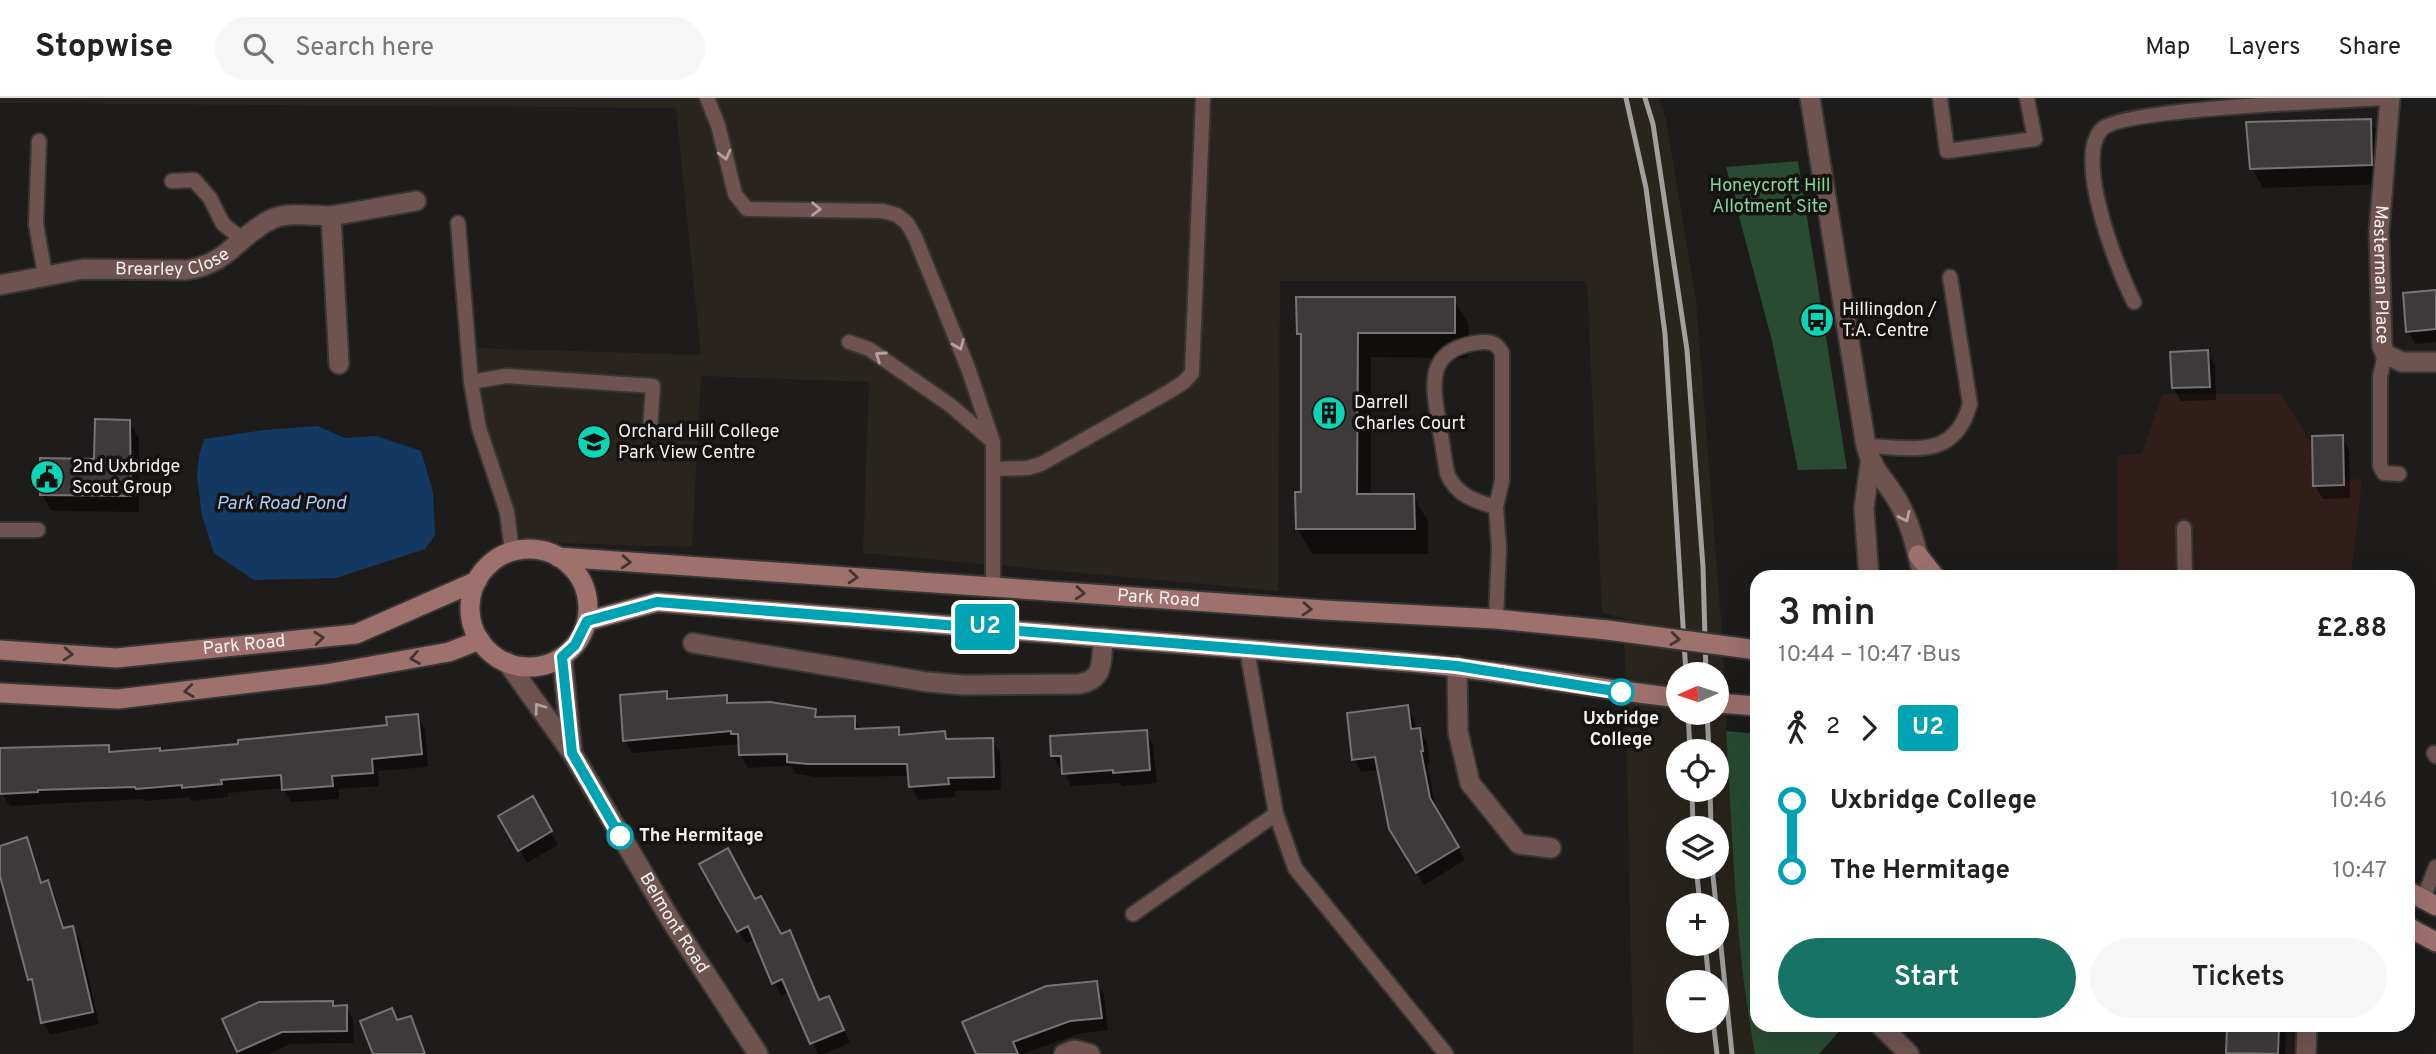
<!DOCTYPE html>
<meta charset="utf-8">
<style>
body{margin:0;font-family:Overpass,sans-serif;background:#f6f6f6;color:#222;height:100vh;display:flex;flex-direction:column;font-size:26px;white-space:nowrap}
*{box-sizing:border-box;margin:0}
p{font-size:23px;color:#767676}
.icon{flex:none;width:38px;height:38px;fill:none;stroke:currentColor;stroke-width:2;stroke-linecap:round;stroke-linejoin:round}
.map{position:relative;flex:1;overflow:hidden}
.details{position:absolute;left:1750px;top:472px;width:665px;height:462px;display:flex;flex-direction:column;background:#fff;border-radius:21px;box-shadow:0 7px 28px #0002}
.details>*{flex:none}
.badge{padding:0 14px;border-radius:5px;font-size:24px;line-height:46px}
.needle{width:46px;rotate:267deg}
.buttons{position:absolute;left:1666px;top:564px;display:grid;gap:14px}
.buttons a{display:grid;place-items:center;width:63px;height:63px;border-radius:50%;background:#fff;box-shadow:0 7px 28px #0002;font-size:35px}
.map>.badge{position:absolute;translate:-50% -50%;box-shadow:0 0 0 4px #fff}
.legs{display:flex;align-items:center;gap:10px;height:77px;padding:0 28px;font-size:23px}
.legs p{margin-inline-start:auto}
.head{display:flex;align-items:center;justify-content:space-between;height:119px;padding:0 28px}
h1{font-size:38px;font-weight:600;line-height:52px}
.primary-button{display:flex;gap:14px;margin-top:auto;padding:14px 28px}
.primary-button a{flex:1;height:80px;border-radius:42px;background:#177364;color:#fff;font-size:28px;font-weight:600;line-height:80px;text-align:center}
.primary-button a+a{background:#f6f6f6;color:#222}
ul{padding:0 28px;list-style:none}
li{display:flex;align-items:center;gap:24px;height:70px;font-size:26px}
li i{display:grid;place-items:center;width:10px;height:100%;margin:0 9px;background:currentColor}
li i::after{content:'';width:18px;height:18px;margin:-9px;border:5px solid;border-radius:50%;background:#fff}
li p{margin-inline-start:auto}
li:first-child i{background:linear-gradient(#0000 50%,currentColor 0)}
li:last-child i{background:linear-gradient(currentColor 50%,#0000 0)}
header{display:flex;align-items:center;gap:42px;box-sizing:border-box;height:98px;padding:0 35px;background:#fff;border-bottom:2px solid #e0e0e0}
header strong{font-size:33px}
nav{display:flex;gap:38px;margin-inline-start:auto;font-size:24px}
.search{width:490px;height:63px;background:#f6f6f6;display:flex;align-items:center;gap:18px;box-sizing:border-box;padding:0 24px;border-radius:38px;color:#767676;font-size:26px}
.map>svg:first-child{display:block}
.commercial{fill:#311e1b}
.built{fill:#29241d;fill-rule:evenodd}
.green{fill:#284b32}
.water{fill:#133963}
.shadow{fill:#0007}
.building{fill:#3d3a3c;stroke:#767375;stroke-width:2}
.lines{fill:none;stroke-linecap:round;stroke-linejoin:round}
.service-casing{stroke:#383634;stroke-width:18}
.minor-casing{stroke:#383634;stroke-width:23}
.tertiary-casing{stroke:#383634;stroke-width:23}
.secondary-casing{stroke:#383634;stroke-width:23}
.service{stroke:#6f5350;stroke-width:14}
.minor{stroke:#6f5350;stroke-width:19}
.tertiary{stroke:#6f5350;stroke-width:19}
.secondary{stroke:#9e716d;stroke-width:19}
.rail{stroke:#a2a09e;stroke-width:5}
.secondary-bridge-casing{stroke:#383634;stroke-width:23;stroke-linecap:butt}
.secondary-bridge{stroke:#9e716d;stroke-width:19}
.oneway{stroke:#b1a2a0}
.oneway2{stroke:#453431}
.line-1-casing{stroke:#fff;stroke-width:16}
.line-1{stroke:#00a3b4;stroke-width:10}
.stop-1-dot{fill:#fff;stroke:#00a3b4;stroke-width:3.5}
.labels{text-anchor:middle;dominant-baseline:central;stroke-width:7;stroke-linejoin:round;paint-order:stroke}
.park-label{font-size:18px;fill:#86d79c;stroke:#151311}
.street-label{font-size:18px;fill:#f3f1f0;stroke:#151311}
.poi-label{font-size:18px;fill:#f3f1f0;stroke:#151311;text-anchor:start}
.stop-label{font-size:18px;font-weight:bold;fill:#f3f1f0;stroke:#151311}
.water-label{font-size:19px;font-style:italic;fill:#abcdf7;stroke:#151311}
</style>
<header>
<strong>Stopwise</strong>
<div class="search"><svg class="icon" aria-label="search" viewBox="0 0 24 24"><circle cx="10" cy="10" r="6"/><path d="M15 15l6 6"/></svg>Search here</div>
<nav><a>Map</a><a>Layers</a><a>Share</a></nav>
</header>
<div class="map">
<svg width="2436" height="956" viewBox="0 0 2436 956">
<rect width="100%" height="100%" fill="#1e1c1a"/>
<path class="commercial" d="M 2163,296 L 2281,296 L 2312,347 L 2314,383 L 2362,381 L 2351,479 L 2112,480 L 2118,465 L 2117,357 L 2141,356 Z"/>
<path class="built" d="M 0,0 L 1659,0 L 1666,22 L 1696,203 L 1721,523 L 1736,794 L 1747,911 L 1755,956 L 1633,956 L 1624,520 L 1602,515 L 1587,183 L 1280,183 L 1278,493 L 863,455 L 869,284 L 701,278 L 692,449 L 522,444 L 485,321 L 476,286 L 472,250 L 701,257 L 676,10 L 0,5 ZM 1678,576 L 1717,576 L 1717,614 L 1678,614 ZM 1678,653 L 1717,653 L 1717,691 L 1678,691 ZM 1678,730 L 1717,730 L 1717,768 L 1678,768 ZM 1678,807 L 1717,807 L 1717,845 L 1678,845 ZM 1678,884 L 1717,884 L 1717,922 L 1678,922 Z"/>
<path class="green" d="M 1798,63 L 1847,371 L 1798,372 L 1772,243 L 1726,69 Z
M 1726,633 L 1757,636 L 1757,928 L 1844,928 L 1819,956 L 1755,956 C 1735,850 1733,741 1726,633 Z"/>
<path class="water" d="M 317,328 L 345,340 L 376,338 L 421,353 L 433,394 L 435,437 L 425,451 L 336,480 L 254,482 L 214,455 L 202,418 L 197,378 L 199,358 L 204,341 L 264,332 Z"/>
<path class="shadow" d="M 2370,23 L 2382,42 L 2382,86 L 2263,90 L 2252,70 Z
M 2436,194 L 2436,244 L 2415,246 L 2408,233 Z
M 1454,201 L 1469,227 L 1468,260 L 1371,259 L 1371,398 L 1413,398 L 1428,423 L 1428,456 L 1312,456 L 1297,430 L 1303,396 L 1303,243 L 1298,235 Z
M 2207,254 L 2215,267 L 2216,302 L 2181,303 L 2173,290 Z
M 129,324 L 139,340 L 139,414 L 52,413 L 42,397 L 96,362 Z
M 2342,339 L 2349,352 L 2350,400 L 2323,401 L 2315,388 Z
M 666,595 L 670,603 L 726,599 L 731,607 L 815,613 L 819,621 L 854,620 L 861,632 L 898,631 L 902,638 L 944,635 L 949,643 L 992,641 L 1000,654 L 1001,692 L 955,693 L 955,699 L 918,702 L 911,689 L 910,678 L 816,679 L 796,676 L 791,668 L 748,670 L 741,657 L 739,646 L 632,655 L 625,643 Z
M 1407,609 L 1415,622 L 1416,633 L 1420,632 L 1427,645 L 1430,666 L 1427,666 L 1437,714 L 1465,762 L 1424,787 L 1391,730 L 1379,672 L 1361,674 L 1354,661 Z
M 417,618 L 425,631 L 428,669 L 378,673 L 379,688 L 339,691 L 339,701 L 291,704 L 283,690 L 228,695 L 228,699 L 191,703 L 189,699 L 145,703 L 144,701 L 10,708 L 2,695 L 108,649 L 112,656 L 240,647 L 389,628 Z
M 1146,634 L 1153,647 L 1157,685 L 1122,688 L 1120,685 L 1071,688 L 1063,671 L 1060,671 L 1053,658 Z
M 533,701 L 558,747 L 527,765 L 501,718 Z
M 26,741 L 33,754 L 43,786 L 48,784 L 55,797 L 65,831 L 72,830 L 80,842 L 99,926 L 50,937 L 43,924 L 35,890 L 30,881 L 0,774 L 0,749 Z
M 702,766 L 755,803 L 781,837 L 796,847 L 820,904 L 836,913 L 850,945 L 824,956 L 818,956 L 790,894 L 781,898 L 755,841 L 746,846 Z
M 1096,884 L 1104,897 L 1108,932 L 1078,936 L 1023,956 L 978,956 Z
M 332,905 L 334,909 L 346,909 L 353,922 L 354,945 L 290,946 L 268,956 L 240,956 L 238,953 Z
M 2241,928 L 2286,928 L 2285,956 L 2229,956 L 2241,932 Z"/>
<path class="building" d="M 2371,21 L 2372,67 L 2250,71 L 2246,24 Z
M 2436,192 L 2436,231 L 2406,234 L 2403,195 Z
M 1296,199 L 1455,199 L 1455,235 L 1358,235 L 1357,396 L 1414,396 L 1415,431 L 1296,431 L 1295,394 L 1301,394 L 1301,236 L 1297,236 Z
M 2208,252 L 2210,289 L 2172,290 L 2170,254 Z
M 95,321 L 130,322 L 131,398 L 40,397 L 40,360 L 94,361 Z
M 2343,337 L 2344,387 L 2313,388 L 2312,338 Z
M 667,593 L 667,601 L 727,597 L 727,605 L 770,604 L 816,611 L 815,619 L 855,618 L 855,631 L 899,629 L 899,637 L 945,633 L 946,641 L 993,640 L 994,679 L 948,680 L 949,686 L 909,689 L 907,666 L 808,666 L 787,664 L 787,656 L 739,657 L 738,636 L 731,636 L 731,633 L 623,643 L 620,597 Z
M 1408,607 L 1411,631 L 1420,630 L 1423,653 L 1421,653 L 1430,700 L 1459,749 L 1416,775 L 1389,731 L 1375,659 L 1352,662 L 1347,615 Z
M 418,616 L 422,656 L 372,661 L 373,675 L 332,678 L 333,688 L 282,692 L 281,677 L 221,682 L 222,686 L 182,690 L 182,687 L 136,691 L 135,689 L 38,692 L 38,694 L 0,696 L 0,650 L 109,647 L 109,654 L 160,650 L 160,653 L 238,646 L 238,642 L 387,627 L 386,619 Z
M 1147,632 L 1150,672 L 1113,675 L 1113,672 L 1062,676 L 1061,658 L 1051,658 L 1050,638 Z
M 533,698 L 552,733 L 518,753 L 498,718 Z
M 27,739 L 41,785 L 48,782 L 63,830 L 73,828 L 93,914 L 41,925 L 32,881 L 28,882 L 0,778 L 0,748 Z
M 728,750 L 755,801 L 761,798 L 781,836 L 790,832 L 819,902 L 829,898 L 844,932 L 810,946 L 782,881 L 772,886 L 748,828 L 737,834 L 699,766 Z
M 1097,883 L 1102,920 L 1070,923 L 1013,944 L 1018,956 L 976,956 L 962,924 L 1046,888 Z
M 333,903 L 333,908 L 347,907 L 347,933 L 282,934 L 237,954 L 222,921 L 259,904 Z
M 392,910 L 397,922 L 411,918 L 425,956 L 373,956 L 360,923 Z
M 2239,928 L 2279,928 L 2278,956 L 2226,955 L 2227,930 L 2239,931 Z"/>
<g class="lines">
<g class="service-casing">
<path id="service" d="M 707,0 L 718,27 L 735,96 L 747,111 L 883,113 L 897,117 L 907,125 L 915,139 L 968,270 L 993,344 L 993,489
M 1940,0 L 1947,53 L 2035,41 L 2027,0
M 39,43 L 36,126 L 45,177
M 172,83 L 194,82 L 210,100 L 223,126 L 242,141
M 458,125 L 471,284 L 479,330 L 507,414 L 512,453
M 2134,204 C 2118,172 2074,63 2101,32 C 2119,10 2343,3 2384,0
M 849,244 L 869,251 L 950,307 L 992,343
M 2385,256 L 2380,279 L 2380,368 L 2384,375 L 2399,376
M 471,284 L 506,278 L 653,288 L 650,332
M 1866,348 C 1913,349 1954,363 1970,306 L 1950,179
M 993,371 L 1028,370 L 1041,366 L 1170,293 L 1184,284 L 1192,275 L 1203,0
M 2184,430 L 2185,480
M 0,432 L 38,432
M 1496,521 L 1499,450 L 1496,409 C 1474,403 1456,397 1447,375 C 1444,356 1441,338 1438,320 C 1432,283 1428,253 1475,245 C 1488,243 1496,243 1502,255 L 1502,383 L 1496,409
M 1247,552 L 1276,716 L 1295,770 L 1446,956
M 2434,655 L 2436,658
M 2423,801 L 2436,769
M 1133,816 L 1276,716"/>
</g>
<g class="minor-casing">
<g id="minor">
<path id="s1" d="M 2390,0 L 2379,134 L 2382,248 L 2385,256 L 2402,264 L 2436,264"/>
<path d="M 331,118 L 416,103"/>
<path id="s2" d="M 0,187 L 83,171 L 187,172 C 229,165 237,139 270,122 C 287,113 313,118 331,118 L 339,266"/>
<path d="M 693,545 L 927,584 L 963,587 L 1079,586 C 1106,581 1101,562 1103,539"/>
<path d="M 1457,568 L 1458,634 L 1470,685 L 1519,746 L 1551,750"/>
<path d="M 1881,928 L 1909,956"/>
<path d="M 1064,956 L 1074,952 L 1090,956"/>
<path d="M 2306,956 L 2307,928"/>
</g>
</g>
<g class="tertiary-casing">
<g id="tertiary">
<path d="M 1810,0 L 1866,348 C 1873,374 1887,383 1899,405 C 1911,427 1916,450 1922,474"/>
<path d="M 1869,480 L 1864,410 L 1870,366"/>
<path d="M 562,559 L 572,652"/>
<path id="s3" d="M 507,564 L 572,655 L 672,824 L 758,956"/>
</g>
</g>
<g class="secondary-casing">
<g id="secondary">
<circle cx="529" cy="510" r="59"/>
<path d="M 1918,457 L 1936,480"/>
<path id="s4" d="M 558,459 L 1324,512 L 1496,521 L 1607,532"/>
<path d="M 587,523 L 657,504 L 1409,564 C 1499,572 1588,590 1678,600"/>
<path id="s5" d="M 0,552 L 116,560 L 356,536 L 477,483"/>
<path d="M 0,595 L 118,601 L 326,576 L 449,554 L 480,542"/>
<path d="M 1717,605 L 1757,608"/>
<path d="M 2408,793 L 2436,808"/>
<path d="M 2408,829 L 2436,844"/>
</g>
</g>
<use href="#service" class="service"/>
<use href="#minor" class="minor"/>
<use href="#tertiary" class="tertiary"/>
<use href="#secondary" class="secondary"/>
<path class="rail" d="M 1626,0 L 1646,90 L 1665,236 L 1686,576
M 1645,0 L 1653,26 L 1687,252 L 1703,469 L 1706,576
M 1688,614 L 1690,653
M 1707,614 L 1709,653
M 1692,691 L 1693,730
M 1710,691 L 1711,730
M 1696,768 L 1700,807
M 1712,768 L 1716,807
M 1717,810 L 1732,956
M 1705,845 L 1709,884
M 1713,922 L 1717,956"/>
<g class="secondary-bridge-casing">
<path id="secondary-bridge" d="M 1607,532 L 1757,552"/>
</g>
<use href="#secondary-bridge" class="secondary-bridge"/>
</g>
<defs><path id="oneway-chevron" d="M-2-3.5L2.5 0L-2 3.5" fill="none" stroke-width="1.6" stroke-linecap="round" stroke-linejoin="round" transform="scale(1.75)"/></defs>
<g class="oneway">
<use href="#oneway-chevron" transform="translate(725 57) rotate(76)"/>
<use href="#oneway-chevron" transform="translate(816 111) rotate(1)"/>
<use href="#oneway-chevron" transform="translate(959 247) rotate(68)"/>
<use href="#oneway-chevron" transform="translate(880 258) rotate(-145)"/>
<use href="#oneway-chevron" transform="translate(1905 419) rotate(65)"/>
<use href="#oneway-chevron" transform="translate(539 610) rotate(-126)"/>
</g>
<g class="oneway2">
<use href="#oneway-chevron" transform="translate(626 464) rotate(4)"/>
<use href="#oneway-chevron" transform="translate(853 479) rotate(4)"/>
<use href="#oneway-chevron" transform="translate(1080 495) rotate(4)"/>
<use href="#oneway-chevron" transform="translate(1307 511) rotate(4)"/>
<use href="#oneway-chevron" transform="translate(319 540) rotate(-6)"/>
<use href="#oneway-chevron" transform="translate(1675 541) rotate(7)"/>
<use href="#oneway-chevron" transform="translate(68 556) rotate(4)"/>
<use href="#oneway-chevron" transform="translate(415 560) rotate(170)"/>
<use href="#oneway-chevron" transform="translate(189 593) rotate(173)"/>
</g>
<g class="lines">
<g class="line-1-casing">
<path id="line-1" d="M 620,738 L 572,655 L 562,559 L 575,547 L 587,523 L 657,504 L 1409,564 L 1457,568 L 1621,594"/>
</g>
<use href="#line-1" class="line-1"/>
</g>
<defs>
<g id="bus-disc" transform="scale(1.75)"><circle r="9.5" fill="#0ad5b5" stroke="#151311"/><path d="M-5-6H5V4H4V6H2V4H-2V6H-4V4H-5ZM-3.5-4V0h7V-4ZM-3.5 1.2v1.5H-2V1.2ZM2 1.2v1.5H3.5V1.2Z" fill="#111"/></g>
<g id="building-disc" transform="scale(1.75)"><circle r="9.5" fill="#0ad5b5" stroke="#151311"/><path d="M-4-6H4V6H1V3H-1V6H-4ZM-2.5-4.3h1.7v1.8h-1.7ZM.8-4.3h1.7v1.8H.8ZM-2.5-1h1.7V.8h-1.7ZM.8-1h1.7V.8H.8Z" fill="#111"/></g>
<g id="university-disc" transform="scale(1.75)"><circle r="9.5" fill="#0ad5b5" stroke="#151311"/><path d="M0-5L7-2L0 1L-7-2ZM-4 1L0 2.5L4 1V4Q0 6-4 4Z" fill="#111"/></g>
<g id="civic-disc" transform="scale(1.75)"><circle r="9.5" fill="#0ad5b5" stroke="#151311"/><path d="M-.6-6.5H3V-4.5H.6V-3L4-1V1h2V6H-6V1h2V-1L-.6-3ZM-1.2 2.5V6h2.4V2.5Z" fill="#111"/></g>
</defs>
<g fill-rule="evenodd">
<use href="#bus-disc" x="1817" y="222"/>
<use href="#building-disc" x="1329" y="315"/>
<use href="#university-disc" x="594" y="344"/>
<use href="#civic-disc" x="47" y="379"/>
</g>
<g class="stop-1-dot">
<circle cx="1621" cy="594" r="12"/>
<circle cx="620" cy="738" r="12"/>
</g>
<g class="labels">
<g class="park-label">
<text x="1770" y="88">Honeycroft Hill<tspan x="1770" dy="21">Allotment Site</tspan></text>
</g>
<g class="street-label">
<text stroke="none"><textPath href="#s2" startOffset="175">Brearley Close</textPath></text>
<text stroke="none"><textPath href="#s1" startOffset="177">Masterman Place</textPath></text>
<text stroke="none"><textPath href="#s4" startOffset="602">Park Road</textPath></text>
<text stroke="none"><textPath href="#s5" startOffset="245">Park Road</textPath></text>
<text stroke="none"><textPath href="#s3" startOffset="310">Belmont Road</textPath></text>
</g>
<g class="poi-label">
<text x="1842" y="212">Hillingdon /<tspan x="1842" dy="21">T.A. Centre</tspan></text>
<text x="1354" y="305">Darrell<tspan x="1354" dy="21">Charles Court</tspan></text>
<text x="618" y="334">Orchard Hill College<tspan x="618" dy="21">Park View Centre</tspan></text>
<text x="72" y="369">2nd Uxbridge<tspan x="72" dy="21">Scout Group</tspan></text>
</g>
<g class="stop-label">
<text x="1621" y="621">Uxbridge<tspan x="1621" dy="21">College</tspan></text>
<text x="639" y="738" text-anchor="start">The Hermitage</text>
</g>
<g class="water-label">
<text x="281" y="406">Park Road Pond</text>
</g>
</g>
</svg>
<div class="buttons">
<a><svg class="needle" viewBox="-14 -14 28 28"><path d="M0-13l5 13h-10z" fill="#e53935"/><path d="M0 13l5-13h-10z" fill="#767676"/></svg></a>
<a><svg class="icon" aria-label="locate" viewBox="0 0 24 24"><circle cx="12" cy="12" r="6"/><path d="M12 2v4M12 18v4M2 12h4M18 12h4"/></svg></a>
<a><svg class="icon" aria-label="layers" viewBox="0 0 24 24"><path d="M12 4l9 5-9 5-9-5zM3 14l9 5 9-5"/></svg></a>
<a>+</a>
<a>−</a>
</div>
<b class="badge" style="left:985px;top:529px;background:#00a3b4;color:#fff">U2</b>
<section class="details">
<div class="head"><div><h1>3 min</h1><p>10:44 – 10:47 · Bus</p></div><b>£2.88</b></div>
<div class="legs"><svg class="icon" aria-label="walk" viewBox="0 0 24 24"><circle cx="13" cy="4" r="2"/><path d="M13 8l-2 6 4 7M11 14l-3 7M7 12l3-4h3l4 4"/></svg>2<svg class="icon" aria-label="forward" viewBox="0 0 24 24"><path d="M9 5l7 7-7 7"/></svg><b class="badge" style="background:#00a3b4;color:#fff">U2</b></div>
<ul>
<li><i style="color:#00a3b4"></i><b>Uxbridge College</b><p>10:46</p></li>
<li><i style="color:#00a3b4"></i><b>The Hermitage</b><p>10:47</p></li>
</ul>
<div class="primary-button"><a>Start</a><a>Tickets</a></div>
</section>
</div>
